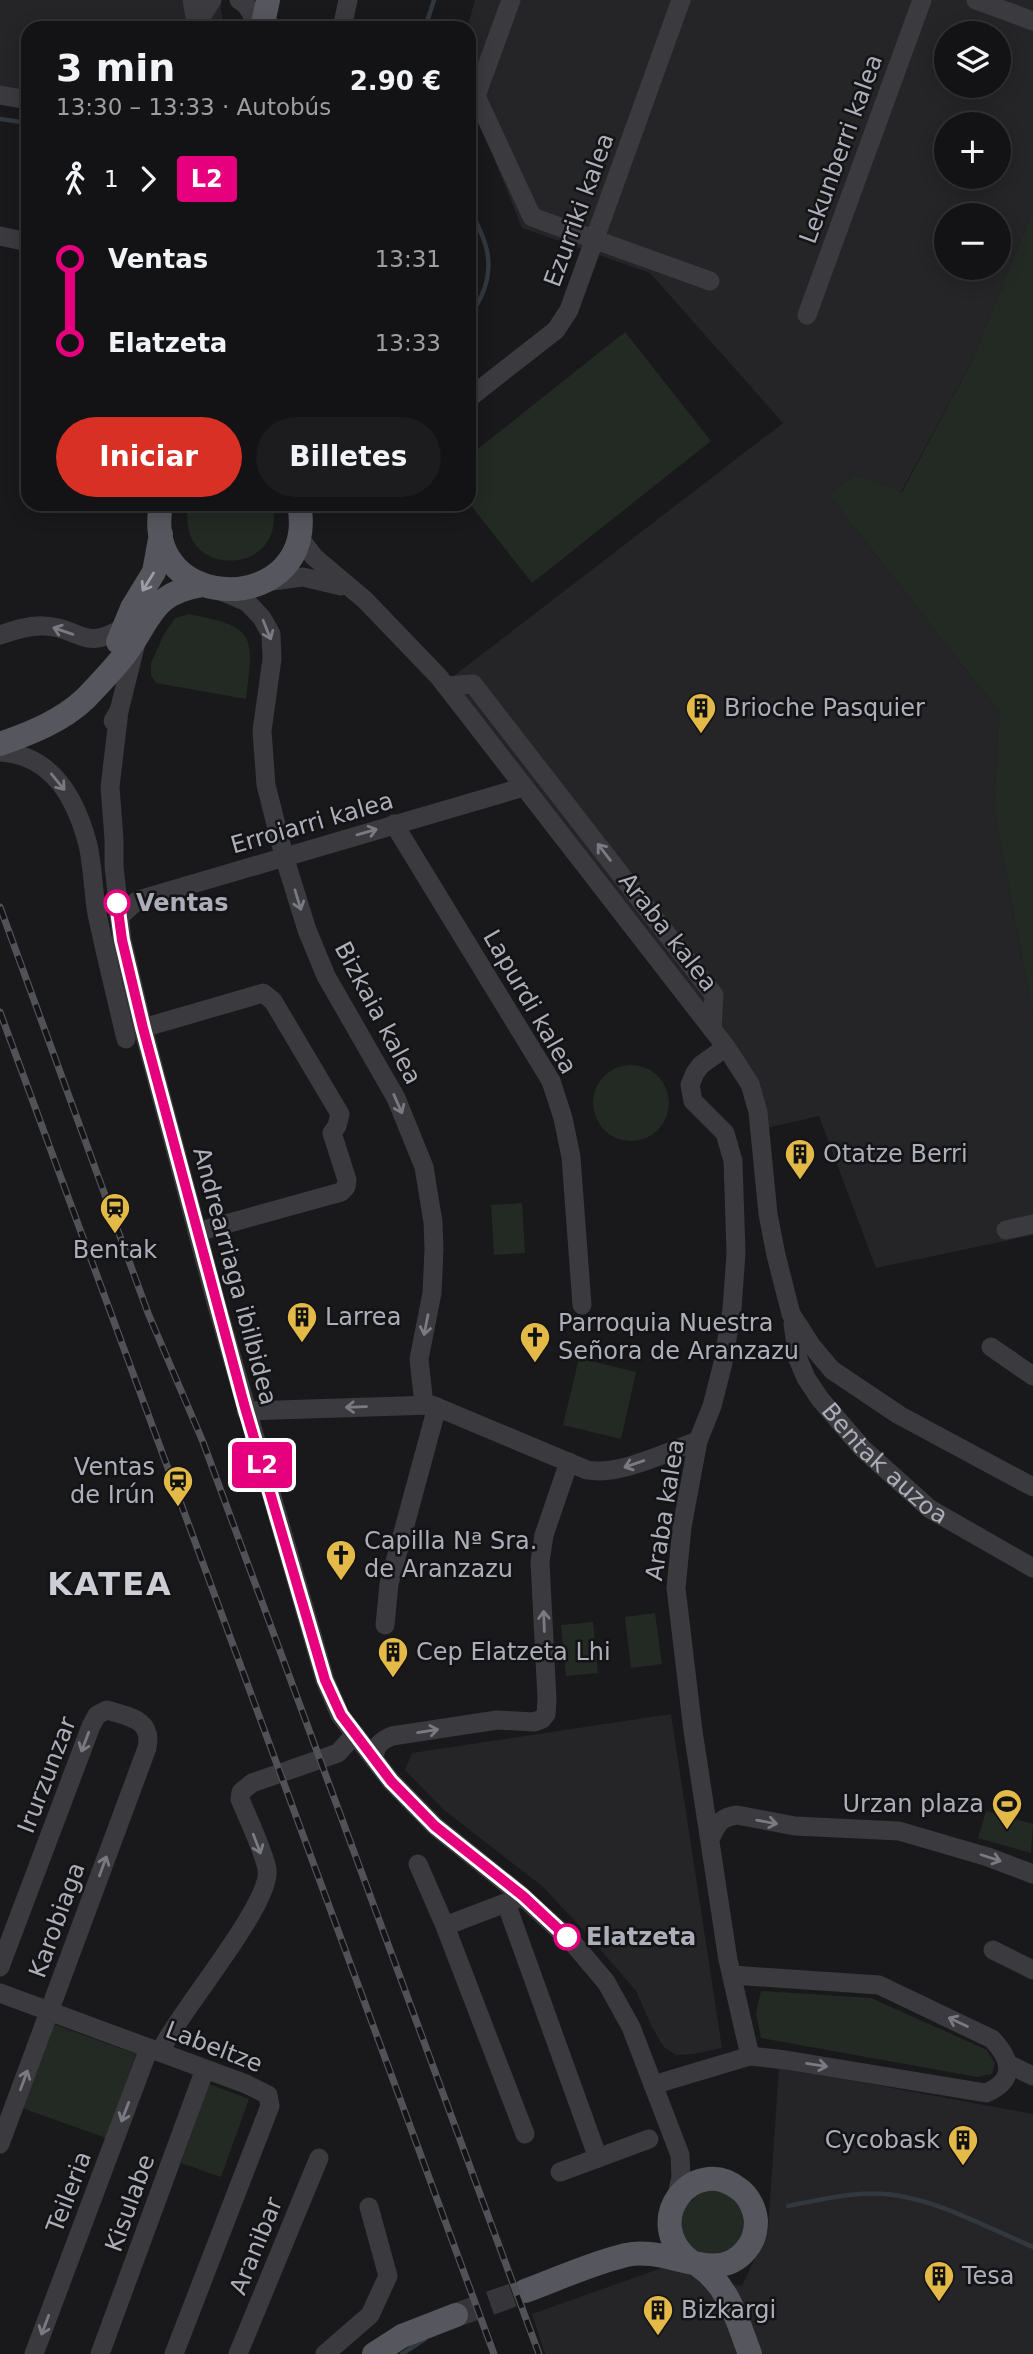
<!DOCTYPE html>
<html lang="es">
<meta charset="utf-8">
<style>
body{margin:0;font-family:"DejaVu Sans",sans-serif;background:#1c1b1d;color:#f1f3f6;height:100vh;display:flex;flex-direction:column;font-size:26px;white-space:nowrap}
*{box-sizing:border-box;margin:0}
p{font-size:23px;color:#9d9ea0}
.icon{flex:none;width:38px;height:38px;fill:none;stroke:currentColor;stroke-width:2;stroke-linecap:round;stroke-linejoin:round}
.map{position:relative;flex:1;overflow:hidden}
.panel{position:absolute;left:21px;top:21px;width:455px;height:490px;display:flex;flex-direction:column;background:#131214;border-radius:21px;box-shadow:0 4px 18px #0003,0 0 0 2px #323234}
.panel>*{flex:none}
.badge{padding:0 14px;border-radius:5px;font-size:24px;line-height:46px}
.tools{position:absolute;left:934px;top:21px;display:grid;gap:14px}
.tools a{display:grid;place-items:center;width:77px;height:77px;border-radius:50%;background:#131214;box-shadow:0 4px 18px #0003,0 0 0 2px #323234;font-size:35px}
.map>.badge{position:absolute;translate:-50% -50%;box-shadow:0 0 0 4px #fff}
.legs{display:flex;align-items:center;gap:10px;height:77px;padding:0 35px;font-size:23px}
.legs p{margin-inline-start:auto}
.headline{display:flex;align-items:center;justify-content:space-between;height:119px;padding:0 35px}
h1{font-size:38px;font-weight:800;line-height:52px}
.cta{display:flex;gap:14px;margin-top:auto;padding:14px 35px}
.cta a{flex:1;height:80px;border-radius:42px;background:#d93025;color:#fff;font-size:28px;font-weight:800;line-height:80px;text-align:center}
.cta a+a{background:#1c1b1d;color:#f1f3f6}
ul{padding:0 35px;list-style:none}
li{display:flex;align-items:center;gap:24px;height:84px;font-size:26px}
li i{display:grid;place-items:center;width:10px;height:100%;margin:0 9px;background:currentColor}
li i::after{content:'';width:18px;height:18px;margin:-9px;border:5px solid;border-radius:50%;background:#131214}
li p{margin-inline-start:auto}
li:first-child i{background:linear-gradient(#0000 50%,currentColor 0)}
li:last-child i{background:linear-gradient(currentColor 50%,#0000 0)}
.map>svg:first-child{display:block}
.built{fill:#252527;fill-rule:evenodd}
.green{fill:#232a24}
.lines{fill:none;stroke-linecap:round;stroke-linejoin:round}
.stream{stroke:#31383f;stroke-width:4.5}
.major-tunnel{stroke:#36363a;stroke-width:24;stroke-dasharray:24 12;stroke-linecap:butt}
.minor{stroke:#3a3a3f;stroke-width:19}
.major{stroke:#56575e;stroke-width:24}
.rail-casing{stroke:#515258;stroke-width:7}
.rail{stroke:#141315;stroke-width:4.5;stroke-dasharray:13;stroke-linecap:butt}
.oneway{stroke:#9b9da7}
.oneway2{stroke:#797a82}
.line-1-casing{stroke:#fff;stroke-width:16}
.line-1{stroke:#e6007e;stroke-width:10}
.stop-1-dot{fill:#fff;stroke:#e6007e;stroke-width:3.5}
.labels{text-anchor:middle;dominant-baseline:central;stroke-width:5;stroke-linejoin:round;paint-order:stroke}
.street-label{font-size:24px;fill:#acafb9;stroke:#141315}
.poi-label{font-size:24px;fill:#acafb9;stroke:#141315;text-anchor:start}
.stop-label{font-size:24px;font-weight:bold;fill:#acafb9;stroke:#141315;text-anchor:start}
.district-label{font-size:32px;font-weight:bold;letter-spacing:2px;fill:#cdced5;stroke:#141315}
</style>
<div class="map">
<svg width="1033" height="2354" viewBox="0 0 1033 2354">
<rect width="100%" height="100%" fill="#19181a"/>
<path class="built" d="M 0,0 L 220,0 L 223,24 L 222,28 L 28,28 L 28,105 L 0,100 Z
M 475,0 L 1033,0 L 1033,209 L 971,363 L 901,492 L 854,474 L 829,495 L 999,712 L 994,809 L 1033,1015 L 1033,1235 L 876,1268 L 819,1116 L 753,1131 L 743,1083 L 451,678 L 783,423 L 650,273 L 522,228 L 469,97 L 467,28 ZM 947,33 L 999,33 L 999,86 L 947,86 ZM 947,124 L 999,124 L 999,177 L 947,177 ZM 947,215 L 999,215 L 999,268 L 947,268 Z
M 671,1714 L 722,2048 L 693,2054 L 676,2055 L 664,2047 L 652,2027 L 636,1991 L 587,1934 L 542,1886 L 444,1810 L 405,1770 L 412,1753 Z
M 779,2067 L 1033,2114 L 1033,2354 L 545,2354 L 532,2314 L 670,2265 L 702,2279 L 742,2286 L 768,2230 Z"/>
<path class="green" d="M 1033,209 L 1033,1015 L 994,809 L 999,712 L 829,495 L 854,474 L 902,492 L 971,363 Z
M 625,332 L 711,441 L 532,583 L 469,503 L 469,456 Z
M 189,504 L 272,504 C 290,578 172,581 189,504 Z
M 189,614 C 256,627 254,634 246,699 L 156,683 L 151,675 L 151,663 L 164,634 L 175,618 Z
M593 1103a38 38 0 1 1 76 0a38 38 0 1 1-76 0Z
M 522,1203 L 525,1253 L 494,1255 L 491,1205 Z
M 579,1358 L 636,1372 L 621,1439 L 563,1425 Z
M 655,1613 L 662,1664 L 631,1668 L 625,1617 Z
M 593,1622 L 598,1673 L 566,1676 L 561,1625 Z
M 986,1811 L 1033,1824 L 1031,1853 L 978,1838 Z
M 761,1991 L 871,1998 L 987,2050 L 995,2063 L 992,2074 L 977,2077 L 761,2038 L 756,2013 Z
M 53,2024 L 136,2054 L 106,2138 L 22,2108 Z
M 209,2084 L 249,2099 L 221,2177 L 181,2163 Z
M 705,2189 C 711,2190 721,2189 727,2191 C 747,2201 751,2233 735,2248 C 718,2263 687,2255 680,2233 C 678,2227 680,2217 680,2211 Z"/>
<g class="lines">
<path class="stream" d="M 425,28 L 434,0
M 0,119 L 28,123
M 469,208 C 485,239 497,262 481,297 C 477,304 475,310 469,315
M 788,2206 C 819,2200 854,2191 885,2194 C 932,2197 990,2229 1033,2247
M 402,2354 L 425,2339"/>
<path class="major-tunnel" d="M 456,2315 L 525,2291"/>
<g class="minor">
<path d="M 192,0 L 197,28"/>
<path d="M 239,0 L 246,5 L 256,21"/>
<path d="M 511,0 L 476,96 L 532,217 L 710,281"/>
<path d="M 976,0 L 1033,21"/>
<path d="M 196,25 L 212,0"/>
<path d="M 342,28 L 348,0"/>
<path d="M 0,95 L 28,100"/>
<path d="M 0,236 L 28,242"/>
<path d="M 807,315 L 922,0"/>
<path d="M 469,398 L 556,330 L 569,310 L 681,0"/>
<path d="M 299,537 L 314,557 L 365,600 L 439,677 L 726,1047 L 750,1084 L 758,1112 L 768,1214 L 776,1255 L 791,1314 L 811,1345 L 832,1370 L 899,1415 L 1033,1487"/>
<path d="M 264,582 L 303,577 L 341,586"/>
<path d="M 216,589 L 247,602 L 262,618 L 271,634 L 272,659 L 262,731 L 266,785 L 284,856 L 307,930 L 326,976 L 396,1098 L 424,1167 L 433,1222 L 434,1249 L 432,1293 L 419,1359 L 424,1405"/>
<path d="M 0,635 C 14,630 29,625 44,626 C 81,627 83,653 124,627"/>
<path d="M 446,686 L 473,684 L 714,995 L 712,1029"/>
<path d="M 119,711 L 110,787 L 114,839 L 114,866 L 122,940 L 143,1028 L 217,1306 L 325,1680 L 340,1715 L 391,1781 L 435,1826 L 522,1896 L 573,1943 L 606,1982 L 631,2027 L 680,2155 L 681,2177 L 676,2199"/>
<path d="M 113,721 L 119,711 L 136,643"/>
<path d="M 0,752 C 53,755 76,799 88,845 C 93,867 93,891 97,914 C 106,956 116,997 126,1039"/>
<path d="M 394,824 L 551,1081 L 563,1118 L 571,1157 L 582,1305"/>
<path d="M 119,917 L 138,900 L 524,787"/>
<path d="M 143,1028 L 263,993 L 273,1001 L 340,1114 L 337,1126 L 332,1133 L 347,1180 L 346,1187 L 341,1192 L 197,1232"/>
<path d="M 726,1047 L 701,1065 L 695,1073 L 690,1085 L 693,1101 L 725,1133 L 733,1161 L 736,1253 L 732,1309 L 723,1363 L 712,1406 L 698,1441 L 682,1527 L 676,1588 L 693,1731 L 728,1960 L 750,2056"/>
<path d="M 1006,1230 L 1033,1224"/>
<path id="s1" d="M 793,1324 L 798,1359 L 806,1378 L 820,1399 L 863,1449 L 930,1509 L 1033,1568"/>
<path d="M 991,1347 L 1033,1376"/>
<path d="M 246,1411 L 432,1405 L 587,1470 C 620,1476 666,1452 698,1441"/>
<path d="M 385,1625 L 389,1584 L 437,1407"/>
<path d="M 374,1759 C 375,1746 380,1741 392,1736 L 497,1720 L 534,1722 L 542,1719 L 546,1714 L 547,1699 L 540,1562 L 544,1535 L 569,1462"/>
<path d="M 711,1837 C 717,1824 721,1817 737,1815 L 795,1826 L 899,1831 L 988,1857 L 1033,1874"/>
<path d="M 418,1864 L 445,1926 L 525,2134"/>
<path d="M 506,1903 L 598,2158"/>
<path d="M 445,1926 L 516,1899"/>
<path d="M 993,1950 L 1033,1970"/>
<path d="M 0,1967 L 91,1726 L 97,1715 L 107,1710 C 129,1717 153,1719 147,1748 L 0,2144"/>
<path d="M 0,1993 L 246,2084 L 268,2095 L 270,2106 L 174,2354"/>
<path d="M 160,2052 C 177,2014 273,1903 267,1869 C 263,1849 248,1819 240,1799 L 241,1792 L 252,1783 L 338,1753 L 355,1734"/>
<path d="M 1008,2064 L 1033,2076"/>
<path d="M 653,2085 L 750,2056 L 786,2060 L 986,2093 C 1016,2080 1012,2060 992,2039 L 879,1985 L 732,1975"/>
<path d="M 560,2172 L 649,2139"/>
<path d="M 34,2354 L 149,2048"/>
<path d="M 100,2354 L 205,2069"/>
<path d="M 238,2354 L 319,2158"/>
<path d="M 325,2354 L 370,2315 L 388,2276 L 369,2207"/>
</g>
<path class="major" d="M 262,28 L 268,0
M 161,504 C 140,619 321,616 299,504
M 118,642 L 132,608 L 154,572 L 161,534
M 0,744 C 31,733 62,721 86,698 C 99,684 114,669 126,653 C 152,617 152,593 203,585
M 698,2265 C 729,2286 737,2320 750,2354
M 525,2291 C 558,2279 592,2263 626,2255 C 668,2245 716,2287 746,2250 C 753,2242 756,2231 756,2221 C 755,2209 749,2196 739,2189 C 694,2153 639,2221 690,2261
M 374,2354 L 402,2336 L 456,2315"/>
<g class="rail-casing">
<path id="rail" d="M 0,907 L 148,1313 L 203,1442 L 539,2354
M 0,1012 L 494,2354"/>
</g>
<use href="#rail" class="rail"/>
</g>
<defs><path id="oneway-shaft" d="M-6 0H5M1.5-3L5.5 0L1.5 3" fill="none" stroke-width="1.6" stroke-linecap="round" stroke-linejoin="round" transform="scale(1.75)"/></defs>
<use class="oneway" href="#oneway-shaft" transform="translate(148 582) rotate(122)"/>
<g class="oneway2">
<use href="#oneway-shaft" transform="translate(267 630) rotate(68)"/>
<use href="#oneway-shaft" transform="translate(63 631) rotate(-161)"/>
<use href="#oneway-shaft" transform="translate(58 782) rotate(51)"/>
<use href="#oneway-shaft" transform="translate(367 832) rotate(-16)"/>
<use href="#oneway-shaft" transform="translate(604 852) rotate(-128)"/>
<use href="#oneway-shaft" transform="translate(298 900) rotate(73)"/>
<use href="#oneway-shaft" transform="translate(398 1104) rotate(66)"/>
<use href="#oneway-shaft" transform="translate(426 1325) rotate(101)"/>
<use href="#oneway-shaft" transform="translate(356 1407) rotate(178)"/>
<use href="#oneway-shaft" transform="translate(634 1464) rotate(161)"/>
<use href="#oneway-shaft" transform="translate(544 1621) rotate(-92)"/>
<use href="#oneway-shaft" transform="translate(428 1731) rotate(-9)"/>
<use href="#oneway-shaft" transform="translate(85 1742) rotate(111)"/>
<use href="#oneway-shaft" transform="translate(767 1822) rotate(10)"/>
<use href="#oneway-shaft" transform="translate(257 1844) rotate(69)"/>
<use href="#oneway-shaft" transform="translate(991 1858) rotate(18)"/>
<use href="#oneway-shaft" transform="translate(103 1866) rotate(-70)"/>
<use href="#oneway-shaft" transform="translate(958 2022) rotate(-155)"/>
<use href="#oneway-shaft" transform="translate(817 2065) rotate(9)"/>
<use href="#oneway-shaft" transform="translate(24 2080) rotate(-70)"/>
<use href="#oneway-shaft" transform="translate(125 2112) rotate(111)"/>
<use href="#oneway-shaft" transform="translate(45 2325) rotate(111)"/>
</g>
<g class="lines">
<g class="line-1-casing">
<path id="line-1" d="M 117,903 L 122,940 L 143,1028 L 244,1404 L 325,1680 L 341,1715 L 391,1781 L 435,1826 L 523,1896 L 567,1937"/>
</g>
<use href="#line-1" class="line-1"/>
</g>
<defs>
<g id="building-pin" transform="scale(1.575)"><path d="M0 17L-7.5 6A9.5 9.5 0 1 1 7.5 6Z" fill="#e3ba48" stroke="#141315"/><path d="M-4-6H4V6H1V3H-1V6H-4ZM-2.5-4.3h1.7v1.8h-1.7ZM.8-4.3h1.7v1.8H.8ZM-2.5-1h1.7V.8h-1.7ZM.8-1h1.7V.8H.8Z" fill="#111"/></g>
<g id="station-pin" transform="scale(1.575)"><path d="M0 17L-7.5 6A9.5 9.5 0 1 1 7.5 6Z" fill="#e3ba48" stroke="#141315"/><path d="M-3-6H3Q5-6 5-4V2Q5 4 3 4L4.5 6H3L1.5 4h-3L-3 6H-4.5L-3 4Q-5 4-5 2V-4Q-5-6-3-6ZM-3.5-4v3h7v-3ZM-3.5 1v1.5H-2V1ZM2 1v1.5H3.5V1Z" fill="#111"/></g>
<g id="church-pin" transform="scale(1.575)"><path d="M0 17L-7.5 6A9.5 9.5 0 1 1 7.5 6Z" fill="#e3ba48" stroke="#141315"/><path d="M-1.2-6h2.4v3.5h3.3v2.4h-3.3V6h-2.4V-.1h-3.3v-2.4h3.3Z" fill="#111"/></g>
<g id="stadium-pin" transform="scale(1.575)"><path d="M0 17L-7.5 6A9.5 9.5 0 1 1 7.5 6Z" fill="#e3ba48" stroke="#141315"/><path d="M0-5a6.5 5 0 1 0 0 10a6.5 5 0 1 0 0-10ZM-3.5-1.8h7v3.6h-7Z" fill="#111"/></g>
</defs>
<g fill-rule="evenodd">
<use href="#building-pin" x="701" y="708"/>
<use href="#building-pin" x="800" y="1154"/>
<use href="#station-pin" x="115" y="1208"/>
<use href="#building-pin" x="302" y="1317"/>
<use href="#church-pin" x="535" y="1337"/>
<use href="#station-pin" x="178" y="1481"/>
<use href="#church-pin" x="341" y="1555"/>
<use href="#building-pin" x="393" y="1652"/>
<use href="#stadium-pin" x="1007" y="1804"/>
<use href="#building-pin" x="963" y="2140"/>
<use href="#building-pin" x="939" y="2276"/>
<use href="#building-pin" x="658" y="2310"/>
</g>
<g class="stop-1-dot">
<circle cx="117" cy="903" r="12"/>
<circle cx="567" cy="1937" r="12"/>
</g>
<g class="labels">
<g class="street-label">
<text transform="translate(841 149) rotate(-70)">Lekunberri kalea</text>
<text transform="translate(579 210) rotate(-70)">Ezurriki kalea</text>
<text transform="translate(312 823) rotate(-16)">Erroiarri kalea</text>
<text transform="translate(668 932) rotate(52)">Araba kalea</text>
<text transform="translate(530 1002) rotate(60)">Lapurdi kalea</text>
<text transform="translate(378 1013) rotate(62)">Bizkaia kalea</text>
<text transform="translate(235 1276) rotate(75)">Andrearriaga ibilbidea</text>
<text stroke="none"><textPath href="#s1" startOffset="173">Bentak auzoa</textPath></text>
<text transform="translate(665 1510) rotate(-81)">Araba kalea</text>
<text transform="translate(47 1775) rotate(-69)">Irurzunzar</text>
<text transform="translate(57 1920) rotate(-70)">Karobiaga</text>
<text transform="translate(214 2047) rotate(21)">Labeltze</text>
<text transform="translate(69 2192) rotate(-69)">Teileria</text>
<text transform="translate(130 2203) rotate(-70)">Kisulabe</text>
<text transform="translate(256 2246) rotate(-68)">Aranibar</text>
</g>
<g class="poi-label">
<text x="724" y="708">Brioche Pasquier</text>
<text x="823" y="1154">Otatze Berri</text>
<text x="115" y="1250" text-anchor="middle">Bentak</text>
<text x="325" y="1317">Larrea</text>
<text x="558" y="1323">Parroquia Nuestra<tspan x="558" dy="28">Señora de Aranzazu</tspan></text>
<text x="155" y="1467" text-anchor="end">Ventas<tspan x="155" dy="28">de Irún</tspan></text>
<text x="364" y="1541">Capilla Nª Sra.<tspan x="364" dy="28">de Aranzazu</tspan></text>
<text x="416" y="1652">Cep Elatzeta Lhi</text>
<text x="984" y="1804" text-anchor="end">Urzan plaza</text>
<text x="940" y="2140" text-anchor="end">Cycobask</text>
<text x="962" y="2276">Tesa</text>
<text x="681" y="2310">Bizkargi</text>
</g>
<g class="stop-label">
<text x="136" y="903">Ventas</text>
<text x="586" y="1937">Elatzeta</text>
</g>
<g class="district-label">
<text x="110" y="1584">KATEA</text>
</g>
</g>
</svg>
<div class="tools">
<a><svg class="icon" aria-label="layers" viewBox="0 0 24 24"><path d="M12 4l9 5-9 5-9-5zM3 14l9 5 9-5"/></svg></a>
<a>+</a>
<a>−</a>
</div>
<b class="badge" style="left:262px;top:1465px;background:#e6007e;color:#fff">L2</b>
<section class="panel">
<div class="headline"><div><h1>3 min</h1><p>13:30 – 13:33 · Autobús</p></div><b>2.90 €</b></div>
<div class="legs"><svg class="icon" aria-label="walk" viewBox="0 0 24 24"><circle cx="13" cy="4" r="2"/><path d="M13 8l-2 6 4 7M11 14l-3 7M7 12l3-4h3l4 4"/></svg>1<svg class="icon" aria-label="forward" viewBox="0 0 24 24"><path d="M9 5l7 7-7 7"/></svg><b class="badge" style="background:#e6007e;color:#fff">L2</b></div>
<ul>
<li><i style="color:#e6007e"></i><b>Ventas</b><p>13:31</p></li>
<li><i style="color:#e6007e"></i><b>Elatzeta</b><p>13:33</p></li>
</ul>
<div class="cta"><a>Iniciar</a><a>Billetes</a></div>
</section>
</div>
